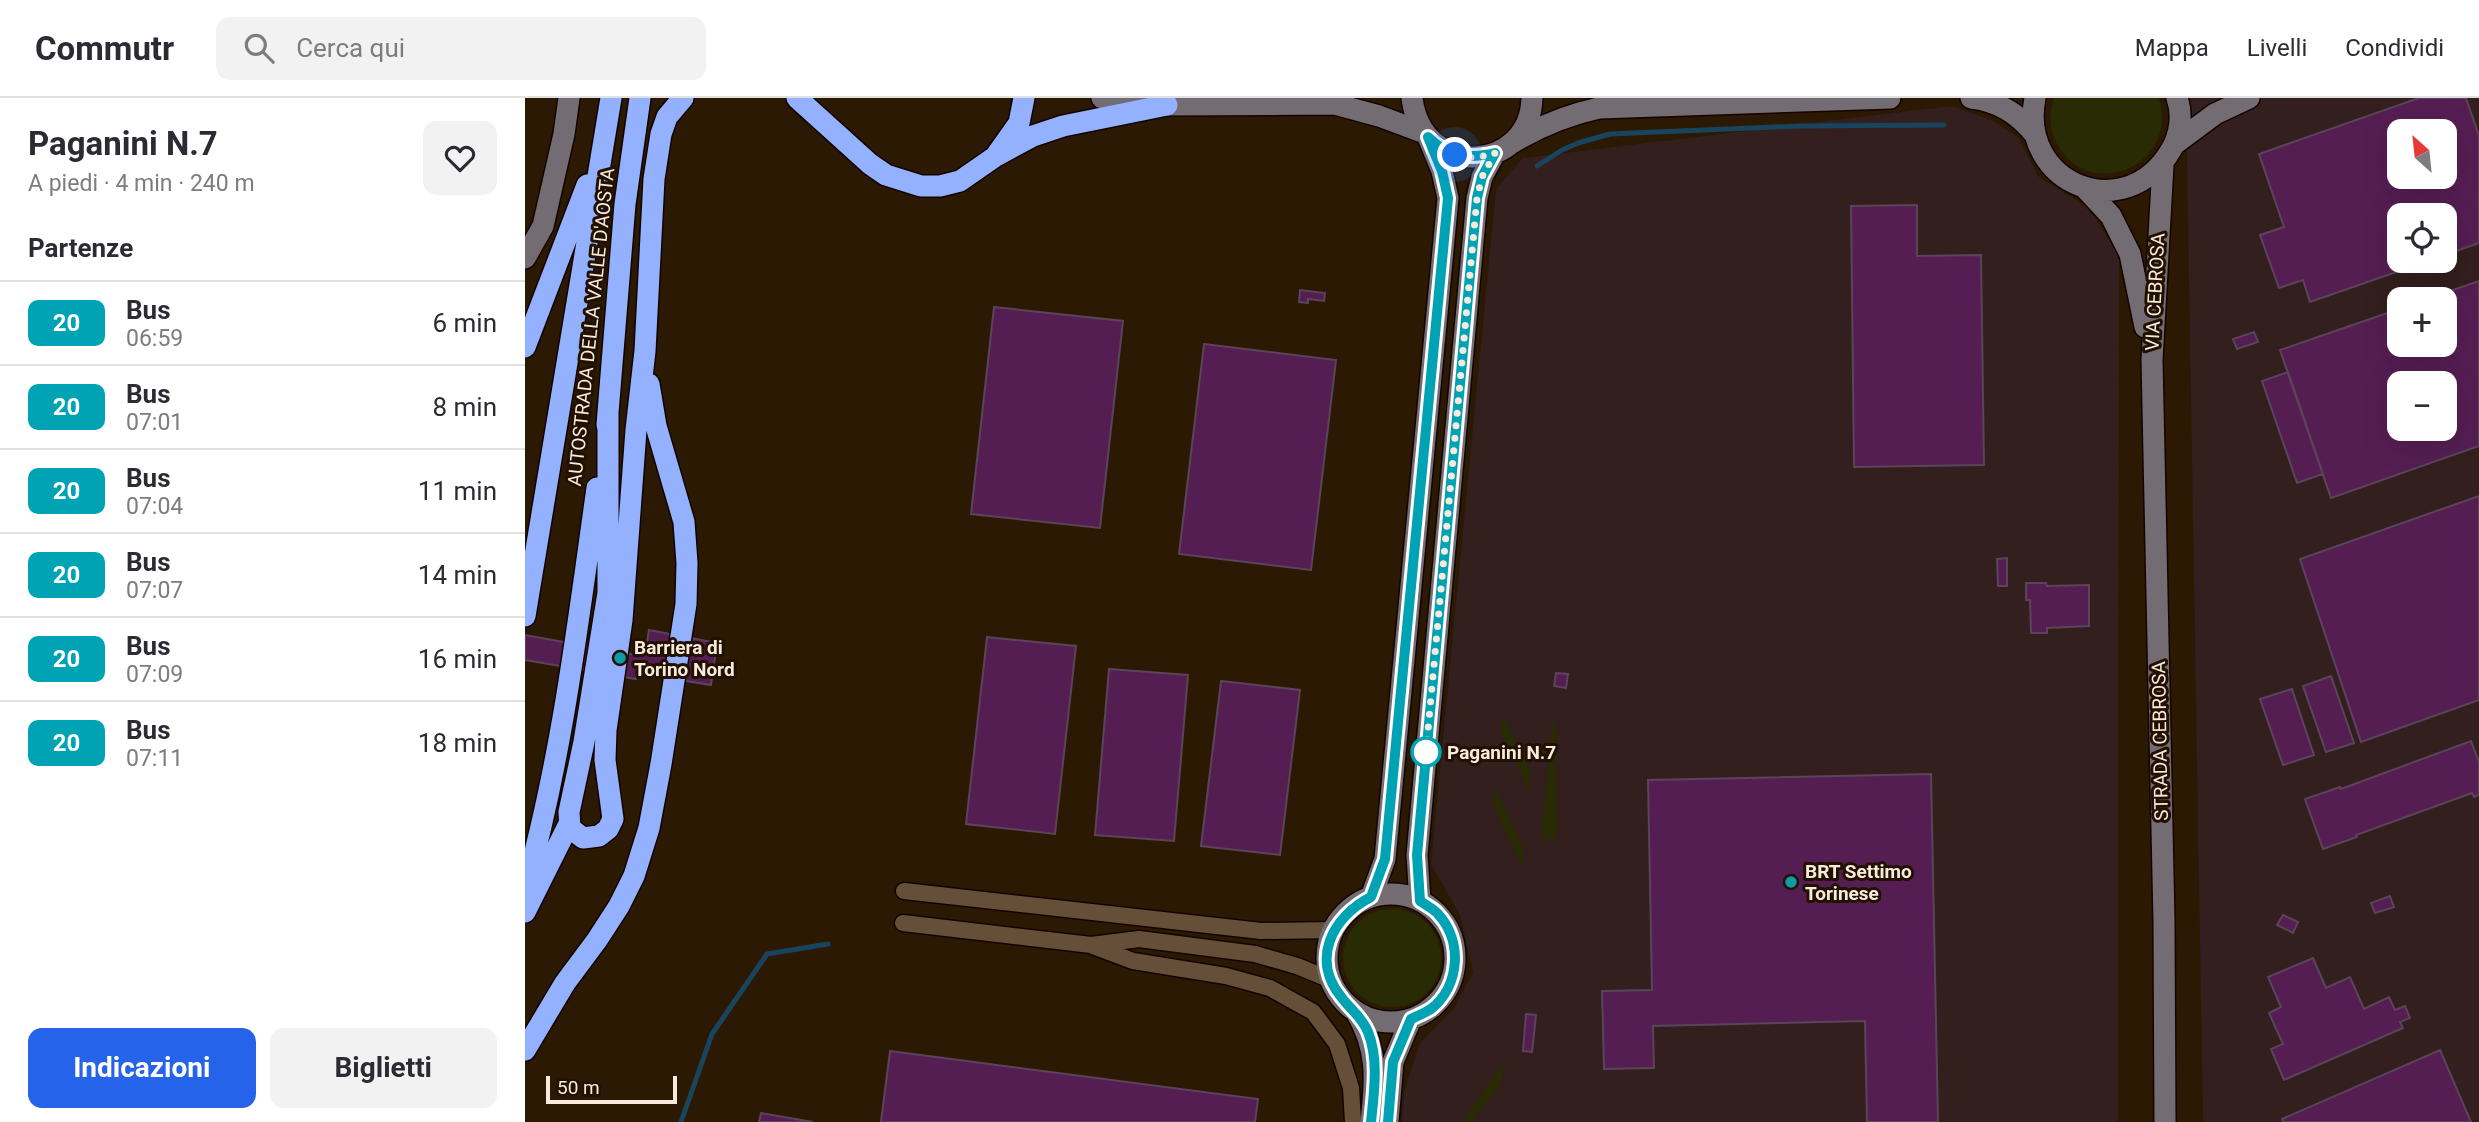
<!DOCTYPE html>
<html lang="it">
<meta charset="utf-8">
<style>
body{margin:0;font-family:Roboto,sans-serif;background:#f2f2f3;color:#2b2b33;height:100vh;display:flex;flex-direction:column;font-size:26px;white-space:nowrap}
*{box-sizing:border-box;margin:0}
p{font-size:23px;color:#7c7c81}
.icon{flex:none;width:38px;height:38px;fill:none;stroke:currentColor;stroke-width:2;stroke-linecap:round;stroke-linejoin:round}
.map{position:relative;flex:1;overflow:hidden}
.side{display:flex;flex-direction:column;background:#fff;width:525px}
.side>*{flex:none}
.badge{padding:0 14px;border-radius:10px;font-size:24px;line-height:46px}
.needle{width:46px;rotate:333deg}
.buttons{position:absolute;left:1862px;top:21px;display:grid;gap:14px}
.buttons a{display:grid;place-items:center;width:70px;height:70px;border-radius:14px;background:#fff;box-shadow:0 7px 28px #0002;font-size:35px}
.scale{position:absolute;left:21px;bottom:18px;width:131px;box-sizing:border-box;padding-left:7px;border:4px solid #f8eadd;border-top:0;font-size:19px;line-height:24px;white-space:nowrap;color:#f8eadd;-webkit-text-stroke:5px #221000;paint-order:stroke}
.you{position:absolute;width:35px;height:35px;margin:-18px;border:5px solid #fff;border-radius:50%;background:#1a73e8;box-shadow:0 0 0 10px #1a73e833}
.map>.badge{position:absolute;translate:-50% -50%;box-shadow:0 0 0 4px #fff}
h2{padding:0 28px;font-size:26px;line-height:63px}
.round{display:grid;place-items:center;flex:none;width:74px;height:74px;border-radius:14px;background:#f2f2f3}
.overview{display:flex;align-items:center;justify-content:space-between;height:119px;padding:0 28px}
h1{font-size:33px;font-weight:700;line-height:52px}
.button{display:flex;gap:14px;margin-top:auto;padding:14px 28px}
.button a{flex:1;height:80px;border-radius:14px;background:#2563eb;color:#fff;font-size:28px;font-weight:700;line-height:80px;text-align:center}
.button a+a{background:#f2f2f3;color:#2b2b33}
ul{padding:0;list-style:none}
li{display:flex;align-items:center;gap:21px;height:84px;padding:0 28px;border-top:2px solid #e1e1e2}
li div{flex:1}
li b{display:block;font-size:26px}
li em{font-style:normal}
li .badge{min-width:77px;font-weight:700;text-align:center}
header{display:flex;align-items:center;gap:42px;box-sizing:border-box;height:98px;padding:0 35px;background:#fff;border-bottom:2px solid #e1e1e2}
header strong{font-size:33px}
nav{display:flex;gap:38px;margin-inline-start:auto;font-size:24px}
.search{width:490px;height:63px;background:#f2f2f3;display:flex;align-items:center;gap:18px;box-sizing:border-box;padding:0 24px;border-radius:14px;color:#7c7c81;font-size:26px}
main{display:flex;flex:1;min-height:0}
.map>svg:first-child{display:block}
.industrial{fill:#321f1e;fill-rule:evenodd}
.green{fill:#282b04}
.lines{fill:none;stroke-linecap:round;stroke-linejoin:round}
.stream{stroke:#18445d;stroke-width:5}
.building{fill:#541e52;stroke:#5b4459;stroke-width:2;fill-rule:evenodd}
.street-casing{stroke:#140400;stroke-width:19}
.secondary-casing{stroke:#140400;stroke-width:24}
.highway-casing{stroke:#140400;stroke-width:24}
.street{stroke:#654f38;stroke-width:16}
.secondary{stroke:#736c73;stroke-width:21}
.highway{stroke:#93b1fe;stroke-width:21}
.line-casing{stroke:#fff;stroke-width:16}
.line{stroke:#00a3b4;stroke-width:10}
.walk{stroke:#f8eadd;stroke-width:7;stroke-dasharray:0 12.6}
.culture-dot{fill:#0f9aa8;stroke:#221000;stroke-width:2.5}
.stop-dot{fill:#fff;stroke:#00a3b4;stroke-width:3.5}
.labels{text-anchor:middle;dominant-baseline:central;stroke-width:6;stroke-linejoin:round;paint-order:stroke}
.street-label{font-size:19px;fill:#f8eadd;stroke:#221000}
.poi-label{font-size:19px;font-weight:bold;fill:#f8eadd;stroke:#221000;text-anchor:start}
.stop-label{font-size:19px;font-weight:bold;fill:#f8eadd;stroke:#221000;text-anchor:start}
</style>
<header>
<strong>Commutr</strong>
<div class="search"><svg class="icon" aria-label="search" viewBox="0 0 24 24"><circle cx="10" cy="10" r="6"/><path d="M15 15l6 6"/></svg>Cerca qui</div>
<nav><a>Mappa</a><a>Livelli</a><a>Condividi</a></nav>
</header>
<main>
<section class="side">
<div class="overview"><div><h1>Paganini N.7</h1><p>A piedi · 4 min · 240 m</p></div><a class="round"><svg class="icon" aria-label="heart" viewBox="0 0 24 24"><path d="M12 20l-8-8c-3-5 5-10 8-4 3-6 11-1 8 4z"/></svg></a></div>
<h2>Partenze</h2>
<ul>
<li><span class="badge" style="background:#00a3b4;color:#fff">20</span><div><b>Bus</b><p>06:59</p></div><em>6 min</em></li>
<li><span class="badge" style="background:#00a3b4;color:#fff">20</span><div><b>Bus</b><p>07:01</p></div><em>8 min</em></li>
<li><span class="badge" style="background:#00a3b4;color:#fff">20</span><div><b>Bus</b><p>07:04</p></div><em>11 min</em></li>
<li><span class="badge" style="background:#00a3b4;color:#fff">20</span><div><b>Bus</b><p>07:07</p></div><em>14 min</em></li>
<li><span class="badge" style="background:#00a3b4;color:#fff">20</span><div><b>Bus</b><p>07:09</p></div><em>16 min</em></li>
<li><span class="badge" style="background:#00a3b4;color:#fff">20</span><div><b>Bus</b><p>07:11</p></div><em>18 min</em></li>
</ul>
<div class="button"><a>Indicazioni</a><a>Biglietti</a></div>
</section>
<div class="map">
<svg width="1954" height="1024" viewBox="0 0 1954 1024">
<rect width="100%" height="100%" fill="#2c1904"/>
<path class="industrial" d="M 1661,0 L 1954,0 L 1954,1024 L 1678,1024 ZM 1874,33 L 1920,33 L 1920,79 L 1874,79 ZM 1874,117 L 1920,117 L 1920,163 L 1874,163 ZM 1874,201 L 1920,201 L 1920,247 L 1874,247 ZM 1874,285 L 1920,285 L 1920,331 L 1874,331 Z
M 1427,8 L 1466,22 L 1493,39 L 1513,78 L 1563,110 L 1594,156 L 1593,1024 L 877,1024 L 879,994 L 895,945 L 930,909 L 948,874 L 935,817 L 906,766 L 971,91 L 998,60 Z"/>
<path class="green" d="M 1529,0 L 1634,0 C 1655,69 1561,107 1530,42 C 1524,29 1524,13 1529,0 Z
M 977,622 L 981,623 L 1005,674 L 1004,694 L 976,633 Z
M 1027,625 L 1031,625 L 1032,741 L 1016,741 Z
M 970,689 L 999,751 L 997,769 L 968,707 Z
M818 860a49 49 0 1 1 98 0a49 49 0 1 1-98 0Z
M 978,965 L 977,983 L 947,1024 L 939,1024 L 940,1020 Z"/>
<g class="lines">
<path class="stream" d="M 1012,68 L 1037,52 L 1053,45 L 1085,36 L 1275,28 L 1419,27
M 156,1024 L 187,936 L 242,856 L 303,846"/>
</g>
<path class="building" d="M 1894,0 L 1941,0 L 1954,38 L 1954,145 L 1920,157 L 1920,117 L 1874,117 L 1874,163 L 1903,163 L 1785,204 L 1778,182 L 1754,190 L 1735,137 L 1759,129 L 1734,56 ZM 1874,33 L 1920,33 L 1920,79 L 1874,79 Z
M 1392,107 L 1392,158 L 1456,157 L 1459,367 L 1329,369 L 1326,108 Z
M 1954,183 L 1954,348 L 1806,400 L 1755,252 L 1874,211 L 1874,247 L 1920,247 L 1920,201 L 1902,201 ZM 1874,285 L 1920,285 L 1920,331 L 1874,331 Z
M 775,192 L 800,195 L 799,203 L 783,201 L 783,205 L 774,204 Z
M 469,209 L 598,223 L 575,430 L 446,416 Z
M 1729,234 L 1733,244 L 1712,251 L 1708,241 Z
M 679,246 L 811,262 L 786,472 L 654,456 Z
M 1763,274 L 1798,376 L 1772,385 L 1737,283 Z
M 1954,398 L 1954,602 L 1836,644 L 1775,461 Z
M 1482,460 L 1482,488 L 1473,488 L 1472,461 Z
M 1501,485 L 1521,485 L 1522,488 L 1564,487 L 1564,528 L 1522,530 L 1522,535 L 1506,535 L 1505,502 L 1501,502 Z
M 124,532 L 192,545 L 186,587 L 112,575 L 111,581 L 0,562 L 0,537 L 116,558 L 120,557 Z
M 462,539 L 551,548 L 530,736 L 441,726 Z
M 584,571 L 663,577 L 649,743 L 570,737 Z
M 1031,575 L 1043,576 L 1041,590 L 1029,588 Z
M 1806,578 L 1829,645 L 1801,654 L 1778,588 Z
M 696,583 L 775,592 L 755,757 L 676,748 Z
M 1767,591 L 1789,657 L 1758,667 L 1735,601 Z
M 1946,643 L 1954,664 L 1954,697 L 1949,699 L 1947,695 L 1831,737 L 1832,739 L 1798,751 L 1780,701 L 1815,689 L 1816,691 Z
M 1406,676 L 1413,1024 L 1342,1024 L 1340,923 L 1128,928 L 1129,970 L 1079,971 L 1077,893 L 1127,892 L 1123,682 Z
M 1865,798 L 1869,809 L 1850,815 L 1846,805 Z
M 1758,817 L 1773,824 L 1768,835 L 1752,827 Z
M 1788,860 L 1801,890 L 1825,879 L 1839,911 L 1864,899 L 1870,912 L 1880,908 L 1885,920 L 1875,924 L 1878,930 L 1759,982 L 1746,951 L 1758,946 L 1744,915 L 1756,909 L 1743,879 Z
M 1001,916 L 1011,917 L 1007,954 L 998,953 Z
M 1915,952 L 1946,1024 L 1758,1024 L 1757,1021 Z
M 365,953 L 733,1001 L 730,1024 L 356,1024 Z
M 236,1015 L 288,1024 L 234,1024 Z"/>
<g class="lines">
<g class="street-casing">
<path id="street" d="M 379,793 L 736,833 L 809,832
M 378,825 L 566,847 L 614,841 L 730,856 L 772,868 L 806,882
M 568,848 L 608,863 L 701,878 L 745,890 L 788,914 L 812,946 L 826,990 L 828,1024"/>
</g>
<g class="secondary-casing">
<path id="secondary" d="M 577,0 L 613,6 L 642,7 L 810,6 L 854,18 L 897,34
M 887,0 C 897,82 1005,75 1007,0
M 1446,0 C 1473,3 1494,16 1510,37
M 1510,0 C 1493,87 1601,129 1646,52 C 1655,37 1658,17 1652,0
M 987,45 C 1015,28 1042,17 1074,10 L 1365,0
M 1651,45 L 1690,16 L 1724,0
M 1638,67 L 1627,262 L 1639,824 L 1640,1024
M 1560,90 L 1586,118 L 1605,156 L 1620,229
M 0,160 L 18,128 L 39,36 L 44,0
M802 860a64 64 0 1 1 128 0a64 64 0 1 1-128 0Z
M 846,799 L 860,761 L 923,100 L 917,73 L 903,39
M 895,803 L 892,757 L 952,100 L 957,79 L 970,55
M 831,914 C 853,951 851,982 846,1024
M 863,1024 L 868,964 L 886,921"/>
</g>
<g class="highway-casing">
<path id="highway" d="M 272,0 L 345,66 L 361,77 L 396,88 L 415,88 L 435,83 L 471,58 L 508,38 L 538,28 L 642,7
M 472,56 L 494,25 L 499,0
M 0,249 L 62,87
M 83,316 L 83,495 L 59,644 L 44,714 L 45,730 L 58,740 L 74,738 L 83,731 L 88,721 L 80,662 L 81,632 L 97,522 L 111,332 L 120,253 L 129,81 L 136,36 L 142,19 L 158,0
M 82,327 L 100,106 L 115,0
M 0,518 L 86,0
M 0,791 C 37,660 53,524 72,390
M 0,814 L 44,726
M 0,952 L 40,885 L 72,842 L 94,808 L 109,778 L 124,730 L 136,666 L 161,506 L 162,465 L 159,424 L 131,328 L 124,286"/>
</g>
<use href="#street" class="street"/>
<use href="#secondary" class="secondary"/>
<use href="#highway" class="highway"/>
</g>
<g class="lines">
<g class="line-casing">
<path id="line" d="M 846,1024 C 849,995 854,961 843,934 C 837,919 826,912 817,900 C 785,862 807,819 846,799 L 860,761 L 923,100 L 917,73 L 903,39 C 922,59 944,61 970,55 L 957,79 L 952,100 L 892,757 L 895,803 C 901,807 909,811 913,816 C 938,843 935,888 906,911 C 900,915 892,918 886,921 L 868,964 L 863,1024"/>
</g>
<use href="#line" class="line"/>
<path class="walk" d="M 901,654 L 952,100 L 957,79 L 970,55 L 950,60 L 930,57"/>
</g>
<g class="culture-dot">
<circle cx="95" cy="560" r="7"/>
<circle cx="1266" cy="784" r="7"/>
</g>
<circle class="stop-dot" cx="901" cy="654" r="14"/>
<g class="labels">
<g class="street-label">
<text transform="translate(1630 194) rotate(-87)">VIA CEBROSA</text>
<text transform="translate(66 229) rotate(-84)">AUTOSTRADA DELLA VALLE D'AOSTA</text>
<text transform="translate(1635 643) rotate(-91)">STRADA CEBROSA</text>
</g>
<g class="poi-label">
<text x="109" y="549">Barriera di<tspan x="109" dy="22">Torino Nord</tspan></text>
<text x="1280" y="773">BRT Settimo<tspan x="1280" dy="22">Torinese</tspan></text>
</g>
<g class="stop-label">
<text x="922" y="654">Paganini N.7</text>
</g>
</g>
</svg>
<div class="buttons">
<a><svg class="needle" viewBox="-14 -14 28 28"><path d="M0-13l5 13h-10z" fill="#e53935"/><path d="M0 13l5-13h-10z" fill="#7c7c81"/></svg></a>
<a><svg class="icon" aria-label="locate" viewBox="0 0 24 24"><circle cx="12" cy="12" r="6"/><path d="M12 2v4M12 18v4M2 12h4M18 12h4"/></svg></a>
<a>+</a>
<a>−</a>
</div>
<div class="scale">50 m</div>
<div class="you" style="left:930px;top:57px"></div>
</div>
</main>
